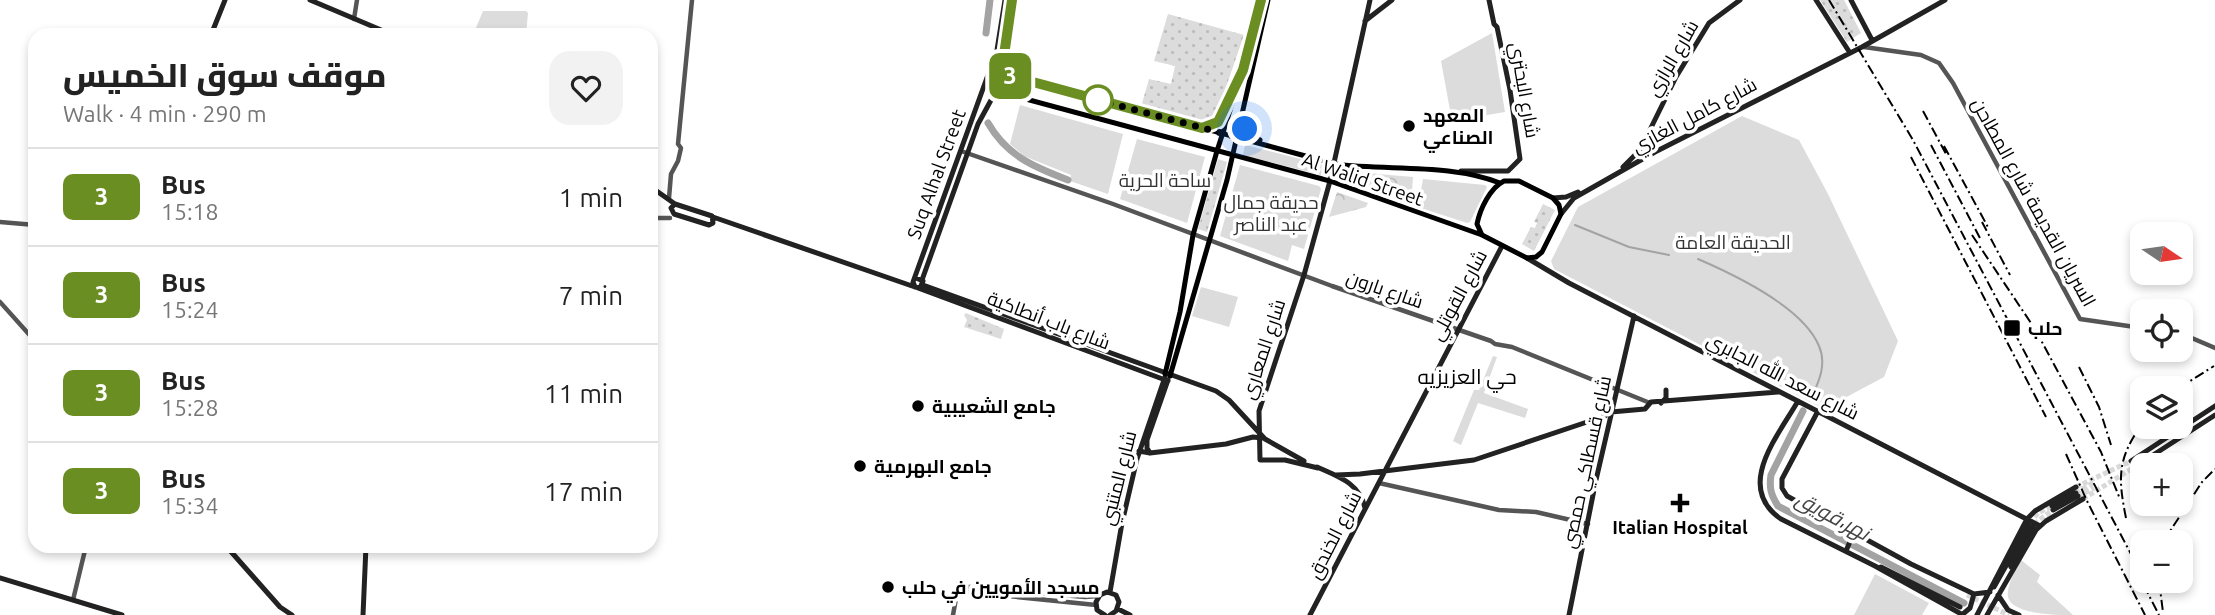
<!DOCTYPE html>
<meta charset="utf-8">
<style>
body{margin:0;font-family:Ubuntu,Cairo,sans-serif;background:#f2f2f2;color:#222;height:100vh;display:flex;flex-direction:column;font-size:26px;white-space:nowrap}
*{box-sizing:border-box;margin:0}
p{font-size:23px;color:#767676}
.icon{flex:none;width:38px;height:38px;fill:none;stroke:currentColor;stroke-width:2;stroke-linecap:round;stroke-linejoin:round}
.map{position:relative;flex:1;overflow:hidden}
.drawer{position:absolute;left:28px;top:28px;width:630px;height:525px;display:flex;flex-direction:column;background:#fff;border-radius:21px;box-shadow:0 4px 10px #0003}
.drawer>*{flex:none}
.badge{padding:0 14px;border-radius:10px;font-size:24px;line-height:46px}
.needle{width:46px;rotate:103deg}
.controls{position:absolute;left:2130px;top:222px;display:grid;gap:14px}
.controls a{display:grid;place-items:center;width:63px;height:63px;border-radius:14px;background:#fff;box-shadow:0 4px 10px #0003;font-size:35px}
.you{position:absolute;width:35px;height:35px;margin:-18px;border:5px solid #fff;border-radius:50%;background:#1a73e8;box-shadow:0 0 0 10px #1a73e833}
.map>.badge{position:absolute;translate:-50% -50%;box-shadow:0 0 0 4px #fff}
.round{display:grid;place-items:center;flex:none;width:74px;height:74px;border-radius:21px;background:#f2f2f2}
.overview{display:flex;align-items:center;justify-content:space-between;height:119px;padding:0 35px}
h1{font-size:33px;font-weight:800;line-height:52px}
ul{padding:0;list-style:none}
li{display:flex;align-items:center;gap:21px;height:98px;padding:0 35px;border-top:2px solid #e0e0e0}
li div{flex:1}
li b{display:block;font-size:26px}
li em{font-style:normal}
li .badge{min-width:77px;font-weight:700;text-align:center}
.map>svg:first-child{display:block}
.grass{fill:url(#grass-dots)}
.forest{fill:url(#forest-crowns)}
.park{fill:#dcdcdc}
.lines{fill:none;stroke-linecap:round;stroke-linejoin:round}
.stream{stroke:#a3a3a3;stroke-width:2}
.river{stroke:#a3a3a3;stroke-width:7}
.secondary-tunnel{stroke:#d9d9d9;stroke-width:5;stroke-dasharray:5 2.5;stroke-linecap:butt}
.tertiary{stroke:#555;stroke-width:4.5}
.secondary{stroke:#222;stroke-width:5}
.primary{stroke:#000;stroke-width:5}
.rail{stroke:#000;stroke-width:2;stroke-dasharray:10 3.5 2 3.5;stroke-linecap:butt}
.line-casing{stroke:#fff;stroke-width:16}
.line{stroke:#6b8e23;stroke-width:10}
.walk{stroke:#000;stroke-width:7;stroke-dasharray:0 12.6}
.stop-dot{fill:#fff;stroke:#6b8e23;stroke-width:3.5}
.poi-dot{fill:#000;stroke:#fff;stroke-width:2.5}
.labels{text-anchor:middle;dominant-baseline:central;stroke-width:7;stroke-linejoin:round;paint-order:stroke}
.street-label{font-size:19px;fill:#000;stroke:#fff}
.poi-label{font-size:19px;font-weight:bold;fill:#000;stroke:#fff;text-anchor:start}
.park-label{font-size:19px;fill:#333;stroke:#fff}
.neighbourhood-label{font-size:21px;fill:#000;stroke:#fff}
.water-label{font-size:21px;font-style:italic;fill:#444;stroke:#fff}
</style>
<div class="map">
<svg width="2215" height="615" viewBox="0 0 2215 615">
<defs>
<pattern id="grass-dots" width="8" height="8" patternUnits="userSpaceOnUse" patternTransform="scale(1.75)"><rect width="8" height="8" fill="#dcdcdc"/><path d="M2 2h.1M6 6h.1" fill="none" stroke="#bbb" stroke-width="1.8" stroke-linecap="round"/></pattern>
<pattern id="forest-crowns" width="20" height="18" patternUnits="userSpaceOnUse" patternTransform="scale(1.75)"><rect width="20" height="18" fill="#dcdcdc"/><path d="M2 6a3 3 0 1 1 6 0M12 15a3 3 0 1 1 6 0" fill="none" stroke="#bbb"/></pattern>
</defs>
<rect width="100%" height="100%" fill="#fff"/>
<path class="grass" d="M 1820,0 L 1844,0 L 1861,33 L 1847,42 Z
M 1168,14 L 1244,35 L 1215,119 L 1205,124 L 1141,107 L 1149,79 L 1171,84 L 1175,66 L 1154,61 Z
M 1218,159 L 1227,162 L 1207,232 L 1198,229 Z
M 1543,204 L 1555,210 L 1534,251 L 1522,244 L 1531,227 L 1535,228 L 1537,223 L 1534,222 Z
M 966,313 L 1004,329 L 1001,339 L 964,327 L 967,320 L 964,315 Z"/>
<path class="forest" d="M 1344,171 L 1413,177 L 1411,203 L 1342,180 Z
M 1337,192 L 1368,203 L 1366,207 L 1329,217 Z"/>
<path class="park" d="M 483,11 L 526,11 L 528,13 L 526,35 L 476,35 L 475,30 Z
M 1492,33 L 1505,112 L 1452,121 L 1441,61 Z
M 1020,105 L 1123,134 L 1108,194 L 1070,181 L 1071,175 L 1024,156 L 1010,144 Z
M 1742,116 L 1799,140 L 1828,194 L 1898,341 L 1884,377 L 1824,409 L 1554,269 L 1551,261 L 1578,207 Z
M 1137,139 L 1205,157 L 1187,223 L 1120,199 Z
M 1245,145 L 1324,165 L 1321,175 L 1243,155 Z
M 1240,165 L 1319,186 L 1321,189 L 1304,249 L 1292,245 L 1288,261 L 1220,236 Z
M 1423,179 L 1485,185 L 1487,187 L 1470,222 L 1467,223 L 1418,207 Z
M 1201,287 L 1238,297 L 1229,327 L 1192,316 Z
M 1493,356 L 1497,357 L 1484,393 L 1528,409 L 1525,418 L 1478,403 L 1461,445 L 1453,441 L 1474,390 L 1479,390 Z
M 2021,560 L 2040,575 L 2037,582 L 2073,615 C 2056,615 2003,615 2008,591 C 2009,580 2017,569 2021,560 Z
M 1875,574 L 1929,603 L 1922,615 L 1854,615 Z"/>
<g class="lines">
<path class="stream" d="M 1575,225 L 1629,247 L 1669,255
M 1698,259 C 1735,275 1803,307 1819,346 C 1827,364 1819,382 1811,398"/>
<path class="river" d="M 986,33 L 990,0
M 988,123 C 1007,156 1034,167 1068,180
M 1803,411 L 1771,475 C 1769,488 1771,495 1778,506 L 1964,603"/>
<path class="secondary-tunnel" d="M 2076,487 L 2131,461
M 2076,493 L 2094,482
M 2078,496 L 2094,488
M 2083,499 L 2133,468
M 2030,523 L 2038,513 L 2052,506
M 2034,524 L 2053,510
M 1967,595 L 2009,615"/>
<path class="tertiary" d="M 354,19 L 357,0
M 1864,47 L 1921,55 L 1939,63 L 1953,83 L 2080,319 L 2142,328
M 961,151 L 1113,204 L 1332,286 L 1491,341 L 1495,344 L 1512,347 L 1650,403
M 669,198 L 671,174 L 678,161 L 681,148 L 678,144 L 692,0
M 651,218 L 670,218
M 0,222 L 35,225
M 0,302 L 35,341
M 2180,333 L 2215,348
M 1379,483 L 1499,510 L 1536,512 L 1588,524
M 958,586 L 1085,597 L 1098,596
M 958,591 L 1096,605
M 73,600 L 86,546
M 953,615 L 959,582"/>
<path class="secondary" d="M 310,0 L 393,35
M 1816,0 L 1850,53
M 1851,0 L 1872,40
M 1365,21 L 1392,0
M 211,35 L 225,0
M986 82a9 9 0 1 1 18 0a9 9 0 1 1-18 0Z
M 1001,77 L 1012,0
M 1623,167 L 1640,150 L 1676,77 L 1709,23 L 1740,0
M 1461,171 L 1508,171 L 1520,159 L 1510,90 L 1497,27 L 1494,24 L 1489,0
M 651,187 L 675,204
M 1553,198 L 1566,197 L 1578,192
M 675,204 L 712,216 L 713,223 L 709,225 L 674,214 L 671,208 Z
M 1561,214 L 1574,198 L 1655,152 L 1862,47 L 1945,0
M 713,217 L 915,287
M 1527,258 L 1569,283 L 2040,526
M 916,278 L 923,281 L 920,288 L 915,287 L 913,282 L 997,50 L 1005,0
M 922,280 L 978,124 L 996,91
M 923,285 L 1216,391 L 1229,400 L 1265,439 L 1304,461
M 918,288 L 1168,381
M 1798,401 C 1778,436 1734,487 1781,519 L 1875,566 L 1963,615
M 1661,403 L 1666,398 L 1666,390
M 1818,411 L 1782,479 L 1782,488 L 1787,496 L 1911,564 L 1974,594 L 1990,592
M 1139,451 L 1150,453 L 1226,444 L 1253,437 L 1262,438
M 1150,453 L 1147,448 L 1147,440 L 1168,380
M 2131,461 L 2215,406
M 1317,467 C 1337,476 1360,483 1365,508
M 1318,468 L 1285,460 L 1260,460 L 1259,411 L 1304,275 L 1330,181 L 1370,0
M 2133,468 L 2215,415
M 1336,475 L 1360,474 L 1474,460 L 1605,416 L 1611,412 L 1645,409 L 1651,402 L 1778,392
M 2052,506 L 2076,493
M 2053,510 L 2078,496
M 226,546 L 280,607 L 292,615
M 1846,551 L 1854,532
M 1881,567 L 1960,607
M 2011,567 L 2033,527
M 0,578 L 122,615
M 1994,587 L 2029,525
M 1110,592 L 1122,523 L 1137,459 L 1165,377
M 1998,595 L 2008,610 L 2019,615
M 1118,609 L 1130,615
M 1963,614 L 1970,608 L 1974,594
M 363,615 L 366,546
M 1105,615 L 1097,610 L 1096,602 L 1100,595 L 1107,592 L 1116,595 L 1119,602 L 1116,611 L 1110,615
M 1310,615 L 1502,246
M 1569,615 L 1596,480 L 1634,316
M 1977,615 L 2027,519 L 2035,511 L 2076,487
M 1987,615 L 2036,530 L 2046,521 L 2083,499"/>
<path class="primary" d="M 1001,77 L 1010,76 L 1044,85 L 1335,164 C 1388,171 1450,163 1500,183
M 996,91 L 1330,181 L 1482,235 L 1527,258 L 1536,257 L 1542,252 L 1561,214 L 1559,205 L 1553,198 L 1519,181 L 1504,181 C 1490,188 1480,209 1477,224 L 1482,235
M 1242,120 L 1248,133 L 1260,140
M 1204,128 L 1218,122 L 1234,89
M 1165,374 L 1180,312 L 1193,235 L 1217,151 L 1243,70 L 1261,0
M 1170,376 L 1227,180 L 1268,0"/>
<path class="rail" d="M 1829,0 L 1913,140 L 2142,575
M 1923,111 L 1946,154
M 1931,145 L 1981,240
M 1944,146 L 1989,229
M 1911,157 L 2046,417
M 1982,222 L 2010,275
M 1972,235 L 2035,329 L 2101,452 L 2120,499
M 2079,367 L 2099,407 L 2111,445
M 2179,388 L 2214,366
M 2066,454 L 2087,501 L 2145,615
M 2126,518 C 2118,478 2117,459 2142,424
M 2163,542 L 2202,482 L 2215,469
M 2135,568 L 2159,615
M 2159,581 L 2163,612"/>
</g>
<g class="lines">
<g class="line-casing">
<path id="line" d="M 1012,0 L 1001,76 L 1010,76 L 1044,85 L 1202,128 L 1218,122 L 1243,70 L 1261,0"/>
</g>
<use href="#line" class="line"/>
<path class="walk" d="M 1098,100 L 1237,137 L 1241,118 L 1245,129"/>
</g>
<circle class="stop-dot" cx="1098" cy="100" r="14"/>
<g class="poi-dot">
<circle cx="1409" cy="126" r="7"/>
<rect x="2003" y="319" width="18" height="18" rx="3.5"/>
<circle cx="918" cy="406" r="7"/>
<circle cx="860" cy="466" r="7"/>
<path d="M1676.5 492.5h7v7h7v7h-7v7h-7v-7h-7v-7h7z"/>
<circle cx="888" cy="587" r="7"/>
</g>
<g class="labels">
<g class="street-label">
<text transform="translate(1672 58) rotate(-60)">شارع الرازي</text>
<text transform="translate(1525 90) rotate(80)">شارع البحتري</text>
<text transform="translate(1694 115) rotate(-28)">شارع كامل الغازي</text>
<text transform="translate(936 174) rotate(-70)">Suq Alhal Street</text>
<text transform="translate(1363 179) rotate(19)">Al Walid Street</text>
<text transform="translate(2034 202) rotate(61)">السريان القديمة شارع المطاحن</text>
<text transform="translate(1385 289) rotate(19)">شارع بارون</text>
<text transform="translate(1458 295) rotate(-62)">شارع القوتلي</text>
<text transform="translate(1049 320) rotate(21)">شارع باب أنطاكية</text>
<text transform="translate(1263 349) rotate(-72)">شارع المعاري</text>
<text transform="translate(1783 376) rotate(27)">شارع سعد الله الجابري</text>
<text transform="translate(1586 462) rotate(-78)">شارع قسطاكي حمصي</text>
<text transform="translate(1118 478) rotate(-76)">شارع المتنبي</text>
<text transform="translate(1334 535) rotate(-63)">شارع الخندق</text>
</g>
<g class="poi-label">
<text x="1423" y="115">المعهد<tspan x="1423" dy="22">الصناعي</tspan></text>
<text x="2028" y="328">حلب</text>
<text x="932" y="406">جامع الشعيبية</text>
<text x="874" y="466">جامع البهرمية</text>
<text x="1680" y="527" text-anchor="middle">Italian Hospital</text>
<text x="902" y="587">مسجد الأمويين في حلب</text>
</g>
<g class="park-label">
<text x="1165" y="180">ساحة الحرية</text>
<text x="1271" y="202">حديقة جمال<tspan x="1271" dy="22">عبد الناصر</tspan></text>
<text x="1733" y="242">الحديقة العامة</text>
</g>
<g class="neighbourhood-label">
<text x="1467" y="376">حي العزيزيه</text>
</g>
<g class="water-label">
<text transform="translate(1833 515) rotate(28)">نهر قويق</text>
</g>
</g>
</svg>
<div class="controls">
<a><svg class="needle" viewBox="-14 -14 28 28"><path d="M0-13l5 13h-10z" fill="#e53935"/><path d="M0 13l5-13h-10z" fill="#767676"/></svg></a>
<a><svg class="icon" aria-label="locate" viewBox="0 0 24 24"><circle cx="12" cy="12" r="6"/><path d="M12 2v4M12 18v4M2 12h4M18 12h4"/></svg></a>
<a><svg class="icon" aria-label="layers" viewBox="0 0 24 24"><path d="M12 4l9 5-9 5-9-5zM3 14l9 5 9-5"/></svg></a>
<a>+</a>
<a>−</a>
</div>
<div class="you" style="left:1245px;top:129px"></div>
<b class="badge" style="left:1010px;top:76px;background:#6b8e23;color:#fff">3</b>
<section class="drawer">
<div class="overview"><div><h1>موقف سوق الخميس</h1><p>Walk · 4 min · 290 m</p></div><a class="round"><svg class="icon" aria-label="heart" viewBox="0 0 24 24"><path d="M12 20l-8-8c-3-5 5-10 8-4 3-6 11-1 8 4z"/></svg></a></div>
<ul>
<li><span class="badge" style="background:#6b8e23;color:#fff">3</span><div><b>Bus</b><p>15:18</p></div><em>1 min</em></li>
<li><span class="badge" style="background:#6b8e23;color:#fff">3</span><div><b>Bus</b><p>15:24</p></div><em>7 min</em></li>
<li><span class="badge" style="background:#6b8e23;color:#fff">3</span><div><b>Bus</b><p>15:28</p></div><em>11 min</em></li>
<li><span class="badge" style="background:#6b8e23;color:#fff">3</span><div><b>Bus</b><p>15:34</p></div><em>17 min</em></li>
</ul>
</section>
</div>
